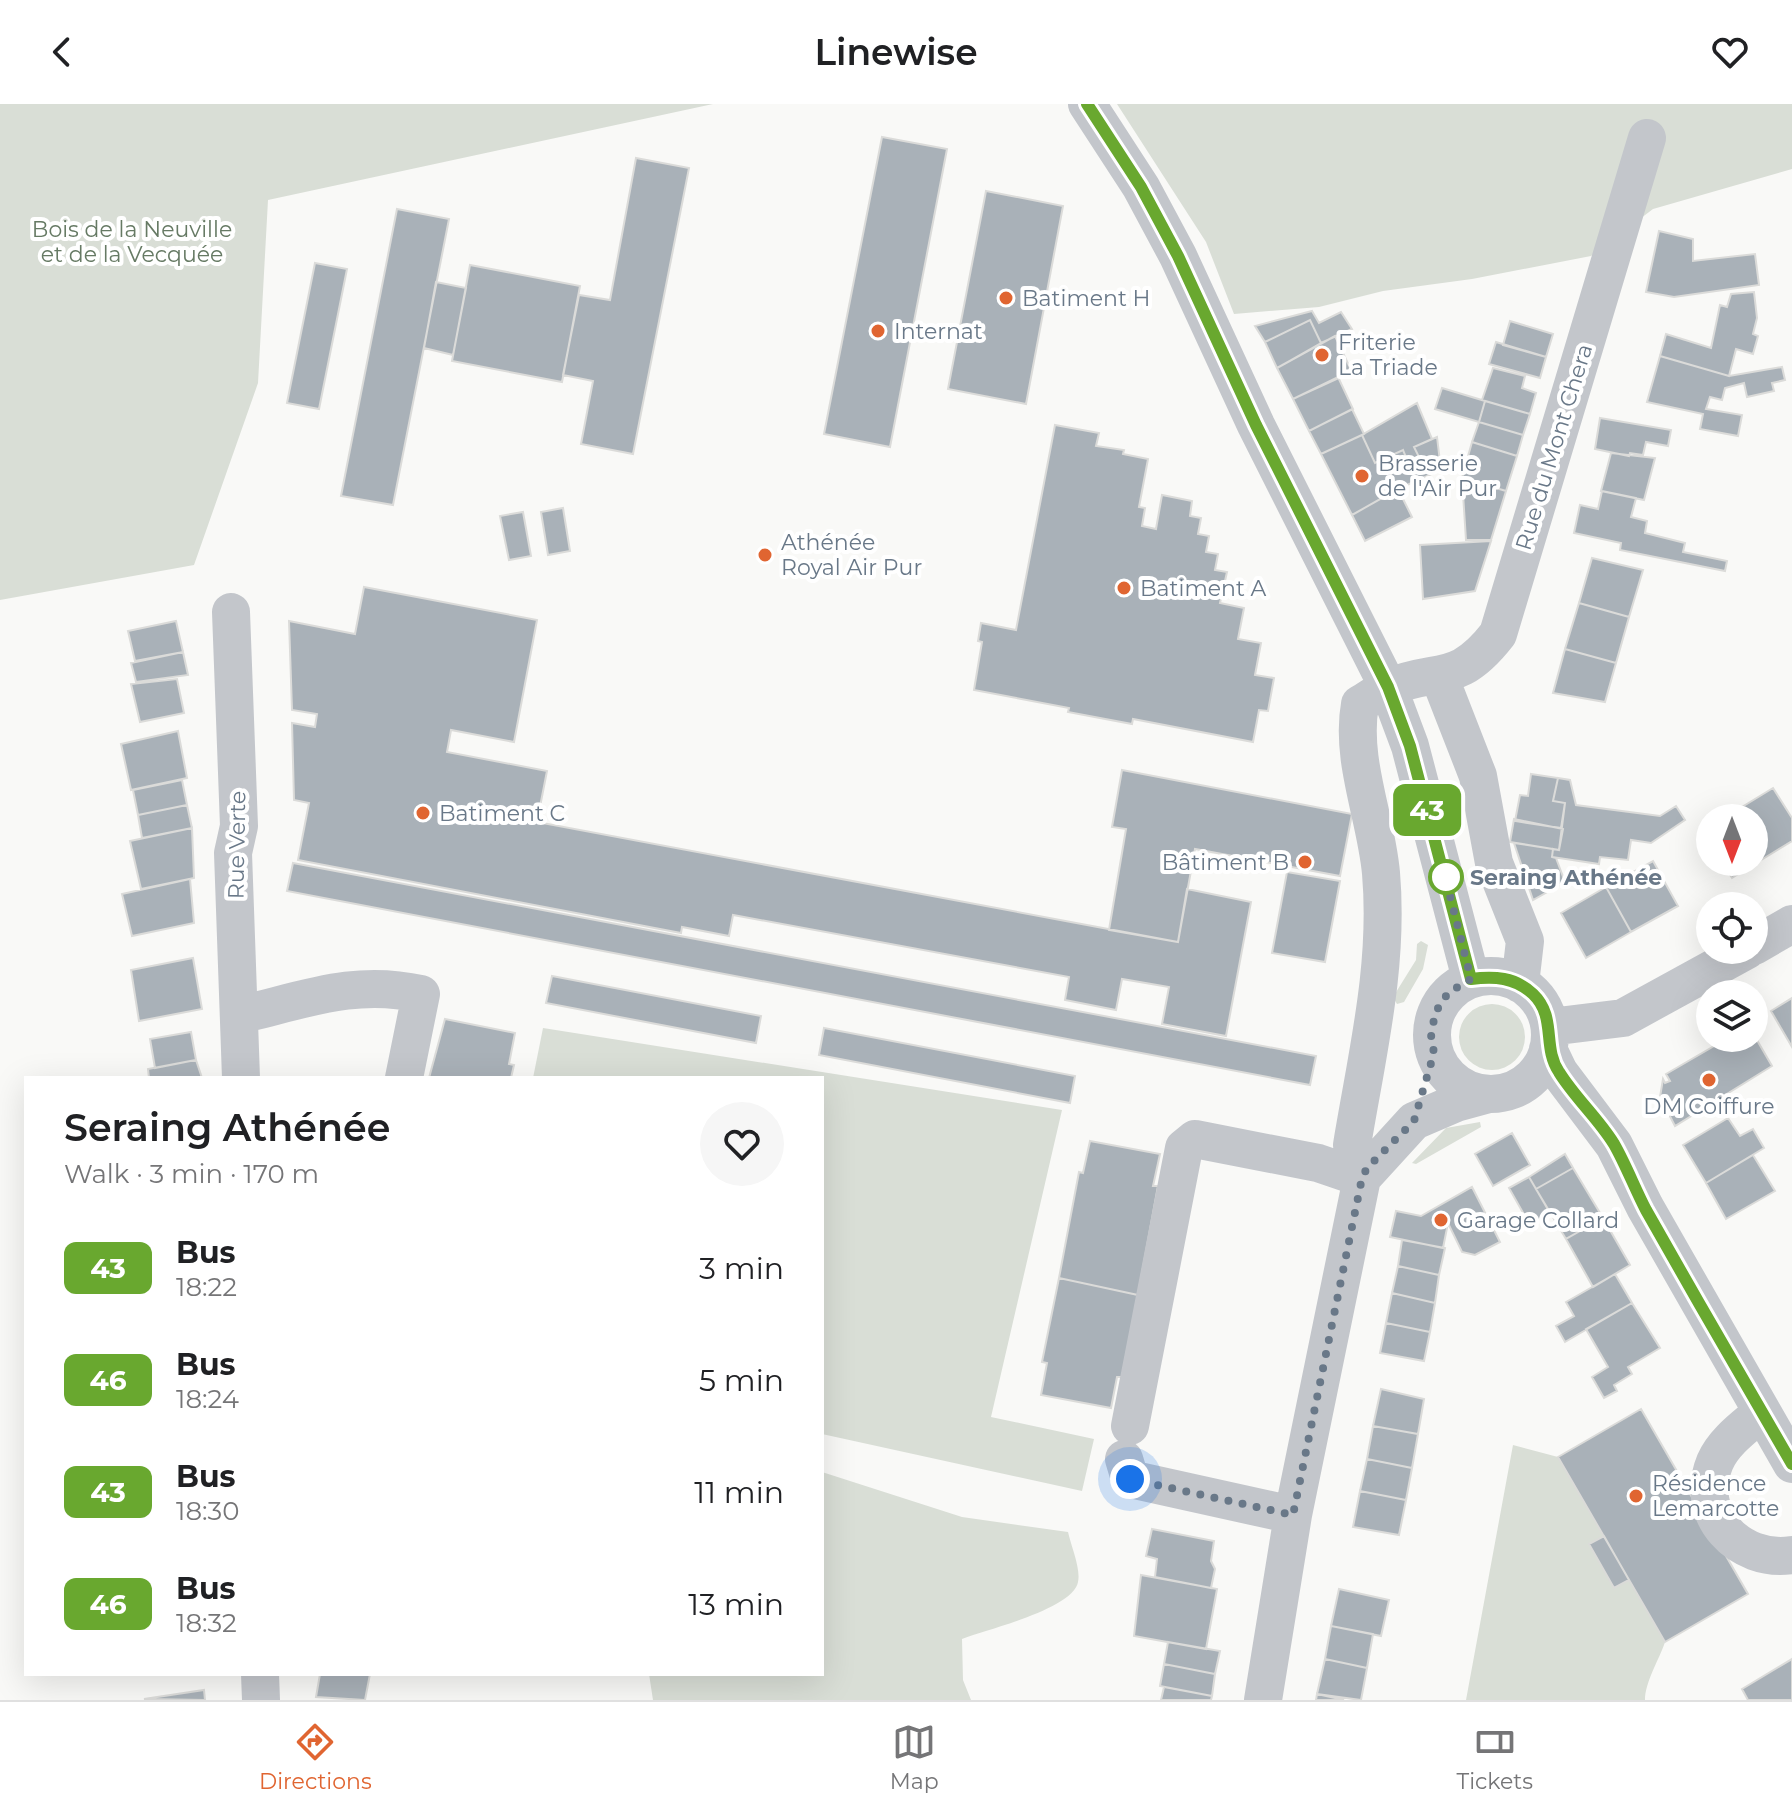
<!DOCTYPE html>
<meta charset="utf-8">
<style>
body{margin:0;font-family:Montserrat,sans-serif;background:#f6f6f6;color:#202124;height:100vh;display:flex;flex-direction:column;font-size:30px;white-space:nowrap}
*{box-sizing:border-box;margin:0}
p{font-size:26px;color:#757577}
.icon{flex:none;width:44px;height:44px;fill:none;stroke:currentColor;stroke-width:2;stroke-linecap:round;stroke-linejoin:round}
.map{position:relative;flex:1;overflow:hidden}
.drawer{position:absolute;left:24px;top:972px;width:800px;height:600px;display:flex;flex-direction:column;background:#fff;border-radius:0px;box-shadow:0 8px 32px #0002}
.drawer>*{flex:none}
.badge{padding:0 16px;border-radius:12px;font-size:28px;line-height:52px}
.needle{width:52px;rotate:180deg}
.tools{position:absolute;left:1696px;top:700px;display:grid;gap:16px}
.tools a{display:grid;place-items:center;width:72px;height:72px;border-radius:50%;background:#fff;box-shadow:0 8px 32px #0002;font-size:40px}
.you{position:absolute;width:40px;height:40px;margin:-20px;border:6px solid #fff;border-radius:50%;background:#1a73e8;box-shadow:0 0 0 12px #1a73e833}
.map>.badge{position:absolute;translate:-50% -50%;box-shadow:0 0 0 4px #fff}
.round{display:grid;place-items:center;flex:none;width:84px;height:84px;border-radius:42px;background:#f6f6f6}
.overview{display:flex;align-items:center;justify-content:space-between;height:136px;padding:0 40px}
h1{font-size:38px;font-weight:600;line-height:60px}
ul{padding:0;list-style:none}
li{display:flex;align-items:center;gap:24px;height:112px;padding:0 40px}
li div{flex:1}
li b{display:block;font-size:30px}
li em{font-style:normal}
li .badge{min-width:88px;font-weight:700;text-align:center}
header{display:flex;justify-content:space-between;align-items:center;height:104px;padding:0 40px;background:#fff;font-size:36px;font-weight:600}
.tab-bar{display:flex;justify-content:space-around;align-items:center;height:112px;border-top:2px solid #e0e0e0;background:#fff;font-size:22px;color:#757577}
.tab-bar a{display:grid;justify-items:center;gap:4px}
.tab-bar .on{color:#e06531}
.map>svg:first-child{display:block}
.green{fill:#d9ded6}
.building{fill:#a9b1b8;stroke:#dbdbd9;stroke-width:2}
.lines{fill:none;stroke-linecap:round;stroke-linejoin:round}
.minor{stroke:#c3c6cb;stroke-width:38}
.line-casing{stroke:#fff;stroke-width:18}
.line{stroke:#69a82f;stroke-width:12}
.walk{stroke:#697888;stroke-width:8;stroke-dasharray:0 14.4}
.poi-dot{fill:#e06531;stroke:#fff;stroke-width:3}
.stop-dot{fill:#fff;stroke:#69a82f;stroke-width:4}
.labels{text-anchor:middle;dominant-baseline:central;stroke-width:8;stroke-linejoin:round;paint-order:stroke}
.park-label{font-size:22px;fill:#667a64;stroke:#fff}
.poi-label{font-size:22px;fill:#697888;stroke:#fff;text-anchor:start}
.street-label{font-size:22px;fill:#697888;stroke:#fff}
.stop-label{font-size:22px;font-weight:bold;fill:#697888;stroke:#fff;text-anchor:start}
</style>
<header><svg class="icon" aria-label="back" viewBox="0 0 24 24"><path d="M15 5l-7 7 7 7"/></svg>Linewise<svg class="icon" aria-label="heart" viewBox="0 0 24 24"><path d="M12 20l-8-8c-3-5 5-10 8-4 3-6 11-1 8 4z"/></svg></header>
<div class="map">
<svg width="1792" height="1596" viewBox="0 0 1792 1596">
<rect width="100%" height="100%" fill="#f9f9f7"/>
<path class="green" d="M 0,0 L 713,0 L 268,96 L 258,279 L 194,461 L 0,496 Z
M 1117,0 L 1792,0 L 1792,65 L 1653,105 L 1591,152 L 1472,175 L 1383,187 L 1319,203 L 1234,210 L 1206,138 Z
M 1421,837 L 1428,841 L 1423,865 L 1404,898 L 1397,900 L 1393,893 L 1416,856 L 1417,840 Z
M1459 933a33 33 0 1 1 66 0a33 33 0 1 1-66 0Z
M 543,924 L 1062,1006 L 991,1313 L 1094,1335 L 1082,1387 L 822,1330 L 822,974 L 533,974 Z
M 1480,1018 L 1481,1023 L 1416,1060 L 1412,1059 L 1446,1024 Z
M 1513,1341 L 1558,1353 L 1604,1432 L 1589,1441 L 1614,1483 L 1629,1476 L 1665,1538 C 1659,1556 1645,1578 1645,1596 L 1466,1596 Z
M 822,1368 L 962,1413 L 1068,1428 C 1071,1442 1081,1465 1078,1478 C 1073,1505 988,1525 962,1535 L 963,1576 L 971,1596 L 653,1596 L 649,1570 L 822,1570 Z"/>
<path class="building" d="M 882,33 L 947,45 L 890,343 L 824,330 Z
M 636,54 L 689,64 L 633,350 L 581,340 L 593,277 L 563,271 L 579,191 L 610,196 Z
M 986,87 L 1063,102 L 1026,300 L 948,285 Z
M 397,105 L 449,115 L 393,401 L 341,392 Z
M 1659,127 L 1693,135 L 1693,157 L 1755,150 L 1759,181 L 1674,193 L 1646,188 Z
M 315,159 L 347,165 L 319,305 L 287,299 Z
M 470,161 L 580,182 L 562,278 L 452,257 Z
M 436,178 L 466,184 L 453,251 L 424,244 Z
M 1754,188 L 1757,214 L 1753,230 L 1758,232 L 1753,250 L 1736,245 L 1729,272 L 1660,252 L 1666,230 L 1711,244 L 1720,201 L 1727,203 L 1731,190 Z
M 1312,207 L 1319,219 L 1341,208 L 1352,225 L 1321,239 L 1310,216 L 1265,238 L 1255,222 Z
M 1310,216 L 1321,239 L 1277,264 L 1265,238 Z
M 1510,217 L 1553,230 L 1546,253 L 1503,241 Z
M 1335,232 L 1352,268 L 1293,295 L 1277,264 Z
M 1496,238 L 1546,253 L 1540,274 L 1489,260 Z
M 1660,252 L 1729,272 L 1782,263 L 1785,276 L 1772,279 L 1774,287 L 1747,293 L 1744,279 L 1725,284 L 1722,296 L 1710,293 L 1706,305 L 1742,311 L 1738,332 L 1700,325 L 1703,310 L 1647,298 Z
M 1493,264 L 1525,272 L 1522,284 L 1536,289 L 1530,310 L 1482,296 Z
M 1338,273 L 1353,305 L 1309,327 L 1293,295 Z
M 1442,284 L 1485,297 L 1479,318 L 1435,305 Z
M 1485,297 L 1530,310 L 1523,331 L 1479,318 Z
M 1417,299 L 1432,335 L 1414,343 L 1419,353 L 1408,358 L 1403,346 L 1375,359 L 1362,331 Z
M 1352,305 L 1364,330 L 1321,350 L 1309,327 Z
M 1600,314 L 1671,326 L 1668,342 L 1646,338 L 1643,351 L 1630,349 L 1629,352 L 1595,345 Z
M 1479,318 L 1523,331 L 1517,352 L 1472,338 Z
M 1055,321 L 1099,329 L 1096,342 L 1124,346 L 1123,350 L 1148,355 L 1139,403 L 1145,404 L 1142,422 L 1156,425 L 1162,391 L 1192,397 L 1190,412 L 1201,414 L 1198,430 L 1209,432 L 1206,448 L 1218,450 L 1215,466 L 1227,468 L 1220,499 L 1244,504 L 1238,535 L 1261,539 L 1255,571 L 1274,574 L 1268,607 L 1259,606 L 1253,638 L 1133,615 L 1132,620 L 1068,608 L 1069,604 L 974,586 L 982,538 L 978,537 L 981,519 L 1016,526 Z
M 1362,331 L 1375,359 L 1383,355 L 1398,385 L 1352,411 L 1321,350 Z
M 1437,333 L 1441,366 L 1398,385 L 1383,355 L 1403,346 L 1408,358 L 1419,353 L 1414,343 Z
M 1472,338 L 1517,352 L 1506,387 L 1462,374 Z
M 1611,349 L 1655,354 L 1644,396 L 1601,387 Z
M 1462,374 L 1506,387 L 1491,436 L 1466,436 Z
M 1398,385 L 1412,413 L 1365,437 L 1352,411 Z
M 1602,387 L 1636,394 L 1631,413 L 1647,417 L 1645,429 L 1685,439 L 1683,448 L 1727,457 L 1725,467 L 1620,446 L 1621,439 L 1574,429 L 1580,401 L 1598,405 Z
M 563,404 L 570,447 L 548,451 L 541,408 Z
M 523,408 L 531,452 L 509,456 L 500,412 Z
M 1491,437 L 1475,487 L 1423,495 L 1420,441 Z
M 1592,454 L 1643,466 L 1629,513 L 1579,499 Z
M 364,483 L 537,516 L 514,638 L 451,626 L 447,648 L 547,667 L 537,718 L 1178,838 L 1187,785 L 1251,798 L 1226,932 L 1162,920 L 1169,883 L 1122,875 L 1116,906 L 1065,896 L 1069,873 L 733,811 L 729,832 L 682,823 L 681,829 L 298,756 L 309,699 L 294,696 L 292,619 L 315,623 L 317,610 L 292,606 L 289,517 L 355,530 Z
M 1579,499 L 1629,513 L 1616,559 L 1565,545 Z
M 176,517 L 183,548 L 135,557 L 128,527 Z
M 1565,545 L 1616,559 L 1605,598 L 1553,589 Z
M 183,548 L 188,571 L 136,578 L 131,559 Z
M 177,575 L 184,609 L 140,618 L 131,580 Z
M 178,627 L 187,674 L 131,686 L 121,640 Z
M 1122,666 L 1352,710 L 1340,772 L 1195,745 L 1178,838 L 1109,826 L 1126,725 L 1112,723 Z
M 1531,670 L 1558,674 L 1553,697 L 1565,699 L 1561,724 L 1515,717 L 1520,691 L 1528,692 Z
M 1558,674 L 1570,676 L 1576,701 L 1660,712 L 1676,702 L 1685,716 L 1651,739 L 1631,736 L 1628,756 L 1600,753 L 1599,760 L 1552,753 L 1553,745 L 1559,746 L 1565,699 L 1553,697 Z
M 182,676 L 187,701 L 138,711 L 133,686 Z
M 1773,684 L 1792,714 L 1792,737 L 1732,774 L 1722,758 L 1754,758 L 1754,714 L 1724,714 Z
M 187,701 L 192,724 L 142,734 L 138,711 Z
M 1514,715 L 1563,725 L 1559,746 L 1510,738 Z
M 192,724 L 194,774 L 141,785 L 130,737 Z
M 1514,739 L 1553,745 L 1552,753 L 1556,754 L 1565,778 L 1533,796 Z
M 1653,757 L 1678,802 L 1631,828 L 1606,783 Z
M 293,759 L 1316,952 L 1310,981 L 287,787 Z
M 1287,768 L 1340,777 L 1325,858 L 1272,849 Z
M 190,775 L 194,819 L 132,832 L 122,790 Z
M 1606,783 L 1631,828 L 1586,854 L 1561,809 Z
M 193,854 L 202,905 L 139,917 L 131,866 Z
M 552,872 L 761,912 L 756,939 L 546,899 Z
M 1792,894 L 1792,943 L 1771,907 Z
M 445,915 L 515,929 L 509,960 L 514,961 L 511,974 L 429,974 Z
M 824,924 L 1075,972 L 1070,999 L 819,951 Z
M 191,928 L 196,956 L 155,964 L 150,935 Z
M 1754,931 L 1772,962 L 1675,1022 L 1660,993 L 1663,975 L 1665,979 L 1670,977 L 1666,970 L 1728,934 L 1754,934 Z
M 196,956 L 202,974 L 149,974 L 148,965 Z
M 1728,1014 L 1740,1032 L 1753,1025 L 1764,1044 L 1706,1079 L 1683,1041 Z
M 1512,1029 L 1530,1061 L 1493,1082 L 1475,1050 Z
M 1090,1037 L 1160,1050 L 1153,1082 L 1158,1082 L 1138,1191 L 1059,1174 L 1079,1068 L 1083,1069 Z
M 1565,1050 L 1573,1064 L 1536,1085 L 1529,1073 Z
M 1753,1051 L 1775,1087 L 1726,1115 L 1706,1079 Z
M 1573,1064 L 1603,1114 L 1566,1135 L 1536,1085 Z
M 1529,1073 L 1550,1109 L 1530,1121 L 1509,1084 Z
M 1472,1083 L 1500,1138 L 1475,1151 L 1462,1148 L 1448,1119 L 1443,1144 L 1390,1133 L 1396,1107 L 1421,1112 Z
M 1603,1114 L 1630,1161 L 1593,1183 L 1566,1135 Z
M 1402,1136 L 1445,1144 L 1439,1171 L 1398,1162 Z
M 1398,1162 L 1439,1171 L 1435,1199 L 1392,1189 Z
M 1615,1170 L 1632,1199 L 1565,1238 L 1556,1222 L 1574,1212 L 1566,1198 Z
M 1059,1174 L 1138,1191 L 1122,1273 L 1117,1273 L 1111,1304 L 1041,1291 L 1047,1259 L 1042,1258 Z
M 1392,1189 L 1435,1199 L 1430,1228 L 1386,1219 Z
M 1632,1199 L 1660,1244 L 1628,1263 L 1632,1270 L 1614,1281 L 1617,1287 L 1604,1294 L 1592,1273 L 1608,1263 L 1586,1225 Z
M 1386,1219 L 1430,1228 L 1424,1257 L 1380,1249 Z
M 1381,1285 L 1424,1295 L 1418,1330 L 1373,1322 Z
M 1641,1305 L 1748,1490 L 1665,1538 L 1558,1353 Z
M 1373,1322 L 1418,1330 L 1412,1364 L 1367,1355 Z
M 1367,1355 L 1412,1364 L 1406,1396 L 1360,1387 Z
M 1360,1387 L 1406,1396 L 1399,1431 L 1353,1423 Z
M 1152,1425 L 1214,1437 L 1211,1457 L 1215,1465 L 1211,1484 L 1155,1473 L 1157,1455 L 1146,1452 Z
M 1604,1432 L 1629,1476 L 1614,1484 L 1589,1440 Z
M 1141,1471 L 1217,1485 L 1206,1545 L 1134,1532 Z
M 1339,1485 L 1389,1496 L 1381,1532 L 1331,1522 Z
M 1331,1522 L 1373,1530 L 1367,1564 L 1325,1555 Z
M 1168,1538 L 1220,1547 L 1215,1570 L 1164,1560 Z
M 1325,1555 L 1367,1564 L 1361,1596 L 1317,1590 Z
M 1792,1555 L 1792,1596 L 1748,1596 L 1742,1585 Z
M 1164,1560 L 1215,1570 L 1212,1592 L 1160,1582 Z
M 320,1570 L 370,1570 L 365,1596 L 316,1593 Z
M 1164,1583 L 1212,1592 L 1211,1596 L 1161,1596 Z
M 204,1586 L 205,1596 L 144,1595 Z
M 1317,1590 L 1344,1596 L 1316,1596 Z"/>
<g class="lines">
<path class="minor" d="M 1087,0 L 1141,83 L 1178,152 L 1256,321 L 1388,583 L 1410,642 L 1471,875
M 231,508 L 239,722 L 233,749 L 241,974
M 1439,572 L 1478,672 L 1494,759 L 1525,837 L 1520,880
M 1754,842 L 1792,820
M1432 931a59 59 0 1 1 118 0a59 59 0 1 1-118 0Z
M 239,911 C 304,896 354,875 421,890 L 404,974
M 1550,923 L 1623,914 L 1747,846
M 1548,945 L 1559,968 L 1614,1041 L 1645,1103 L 1792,1360
M 1367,1064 L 1354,1053 L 1352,1041 C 1367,950 1389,862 1381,769 C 1376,713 1350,656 1360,600 C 1369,595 1378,588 1387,584 C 1438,562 1456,584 1498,530 L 1647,34
M 1762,1308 C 1746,1322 1724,1337 1715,1358 C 1693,1411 1739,1459 1792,1451
M 1130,1322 L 1184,1044 L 1195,1035 L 1318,1059 L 1362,1074
M 1124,1355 L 1130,1375 L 1293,1411
M 260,1570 L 261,1596
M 1263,1596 L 1293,1411 L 1362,1074 L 1414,1017 L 1456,999 L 1489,990"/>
</g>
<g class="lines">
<g class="line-casing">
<path id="line" d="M 1087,0 L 1141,83 L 1178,152 L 1256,321 L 1388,583 L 1410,642 L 1471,875 C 1494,872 1515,873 1533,890 C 1557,913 1542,943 1559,968 C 1575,994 1598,1014 1614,1040 C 1626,1061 1635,1085 1646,1106 C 1694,1191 1743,1276 1792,1360"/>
</g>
<use href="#line" class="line"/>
<path class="walk" d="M 1130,1375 L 1293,1411 L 1362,1074 L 1367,1064 L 1414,1017 L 1434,949 L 1431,933 L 1435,909 L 1448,889 L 1471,875 L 1442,760 L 1446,773"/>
</g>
<g class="poi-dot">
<circle cx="1006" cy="194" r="8"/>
<circle cx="878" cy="227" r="8"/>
<circle cx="1322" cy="251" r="8"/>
<circle cx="1362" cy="372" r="8"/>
<circle cx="765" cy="451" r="8"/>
<circle cx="1124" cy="484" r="8"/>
<circle cx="423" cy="709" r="8"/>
<circle cx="1305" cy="758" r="8"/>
<circle cx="1709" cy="976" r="8"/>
<circle cx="1441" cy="1116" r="8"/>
<circle cx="1636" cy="1392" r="8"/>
</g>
<circle class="stop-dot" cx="1446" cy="773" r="16"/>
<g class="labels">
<g class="park-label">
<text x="132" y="125">Bois de la Neuville<tspan x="132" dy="25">et de la Vecquée</tspan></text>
</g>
<g class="poi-label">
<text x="1022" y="194">Batiment H</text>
<text x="894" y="227">Internat</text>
<text x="1338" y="238">Friterie<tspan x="1338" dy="25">La Triade</tspan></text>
<text x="1378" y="359">Brasserie<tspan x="1378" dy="25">de l'Air Pur</tspan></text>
<text x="781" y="438">Athénée<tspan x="781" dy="25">Royal Air Pur</tspan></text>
<text x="1140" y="484">Batiment A</text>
<text x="439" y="709">Batiment C</text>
<text x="1289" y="758" text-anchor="end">Bâtiment B</text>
<text x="1709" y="1002" text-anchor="middle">DM Coiffure</text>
<text x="1457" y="1116">Garage Collard</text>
<text x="1652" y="1379">Résidence<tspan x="1652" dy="25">Lemarcotte</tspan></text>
</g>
<g class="street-label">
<text transform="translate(1554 343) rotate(-73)">Rue du Mont Chera</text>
<text transform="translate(237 741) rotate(-89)">Rue Verte</text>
</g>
<g class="stop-label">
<text x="1470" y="773">Seraing Athénée</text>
</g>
</g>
</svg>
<div class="tools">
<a><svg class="needle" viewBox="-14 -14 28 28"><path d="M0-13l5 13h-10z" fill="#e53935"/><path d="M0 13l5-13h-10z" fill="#757577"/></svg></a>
<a><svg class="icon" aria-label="locate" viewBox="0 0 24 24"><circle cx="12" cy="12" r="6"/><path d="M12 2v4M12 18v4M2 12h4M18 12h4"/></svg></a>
<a><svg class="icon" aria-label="layers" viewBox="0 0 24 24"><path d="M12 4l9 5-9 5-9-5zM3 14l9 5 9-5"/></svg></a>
</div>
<div class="you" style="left:1130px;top:1375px"></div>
<b class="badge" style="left:1427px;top:706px;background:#69a82f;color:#fff">43</b>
<section class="drawer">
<div class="overview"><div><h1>Seraing Athénée</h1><p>Walk · 3 min · 170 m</p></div><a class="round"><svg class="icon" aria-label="heart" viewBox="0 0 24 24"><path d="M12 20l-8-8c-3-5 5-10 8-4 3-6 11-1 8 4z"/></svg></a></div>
<ul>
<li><span class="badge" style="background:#69a82f;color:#fff">43</span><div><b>Bus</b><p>18:22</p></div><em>3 min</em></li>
<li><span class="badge" style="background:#69a82f;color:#fff">46</span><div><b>Bus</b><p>18:24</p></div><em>5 min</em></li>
<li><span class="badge" style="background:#69a82f;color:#fff">43</span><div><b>Bus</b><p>18:30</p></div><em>11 min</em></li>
<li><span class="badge" style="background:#69a82f;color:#fff">46</span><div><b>Bus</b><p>18:32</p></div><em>13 min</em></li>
</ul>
</section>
</div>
<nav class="tab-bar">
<a class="on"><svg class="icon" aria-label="directions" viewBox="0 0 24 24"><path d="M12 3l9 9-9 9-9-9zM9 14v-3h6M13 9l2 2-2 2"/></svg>Directions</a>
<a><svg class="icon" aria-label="map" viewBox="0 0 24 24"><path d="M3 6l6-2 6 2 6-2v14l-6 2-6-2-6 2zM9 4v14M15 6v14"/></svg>Map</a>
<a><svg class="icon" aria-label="tickets" viewBox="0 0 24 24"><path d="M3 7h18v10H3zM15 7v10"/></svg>Tickets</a>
</nav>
